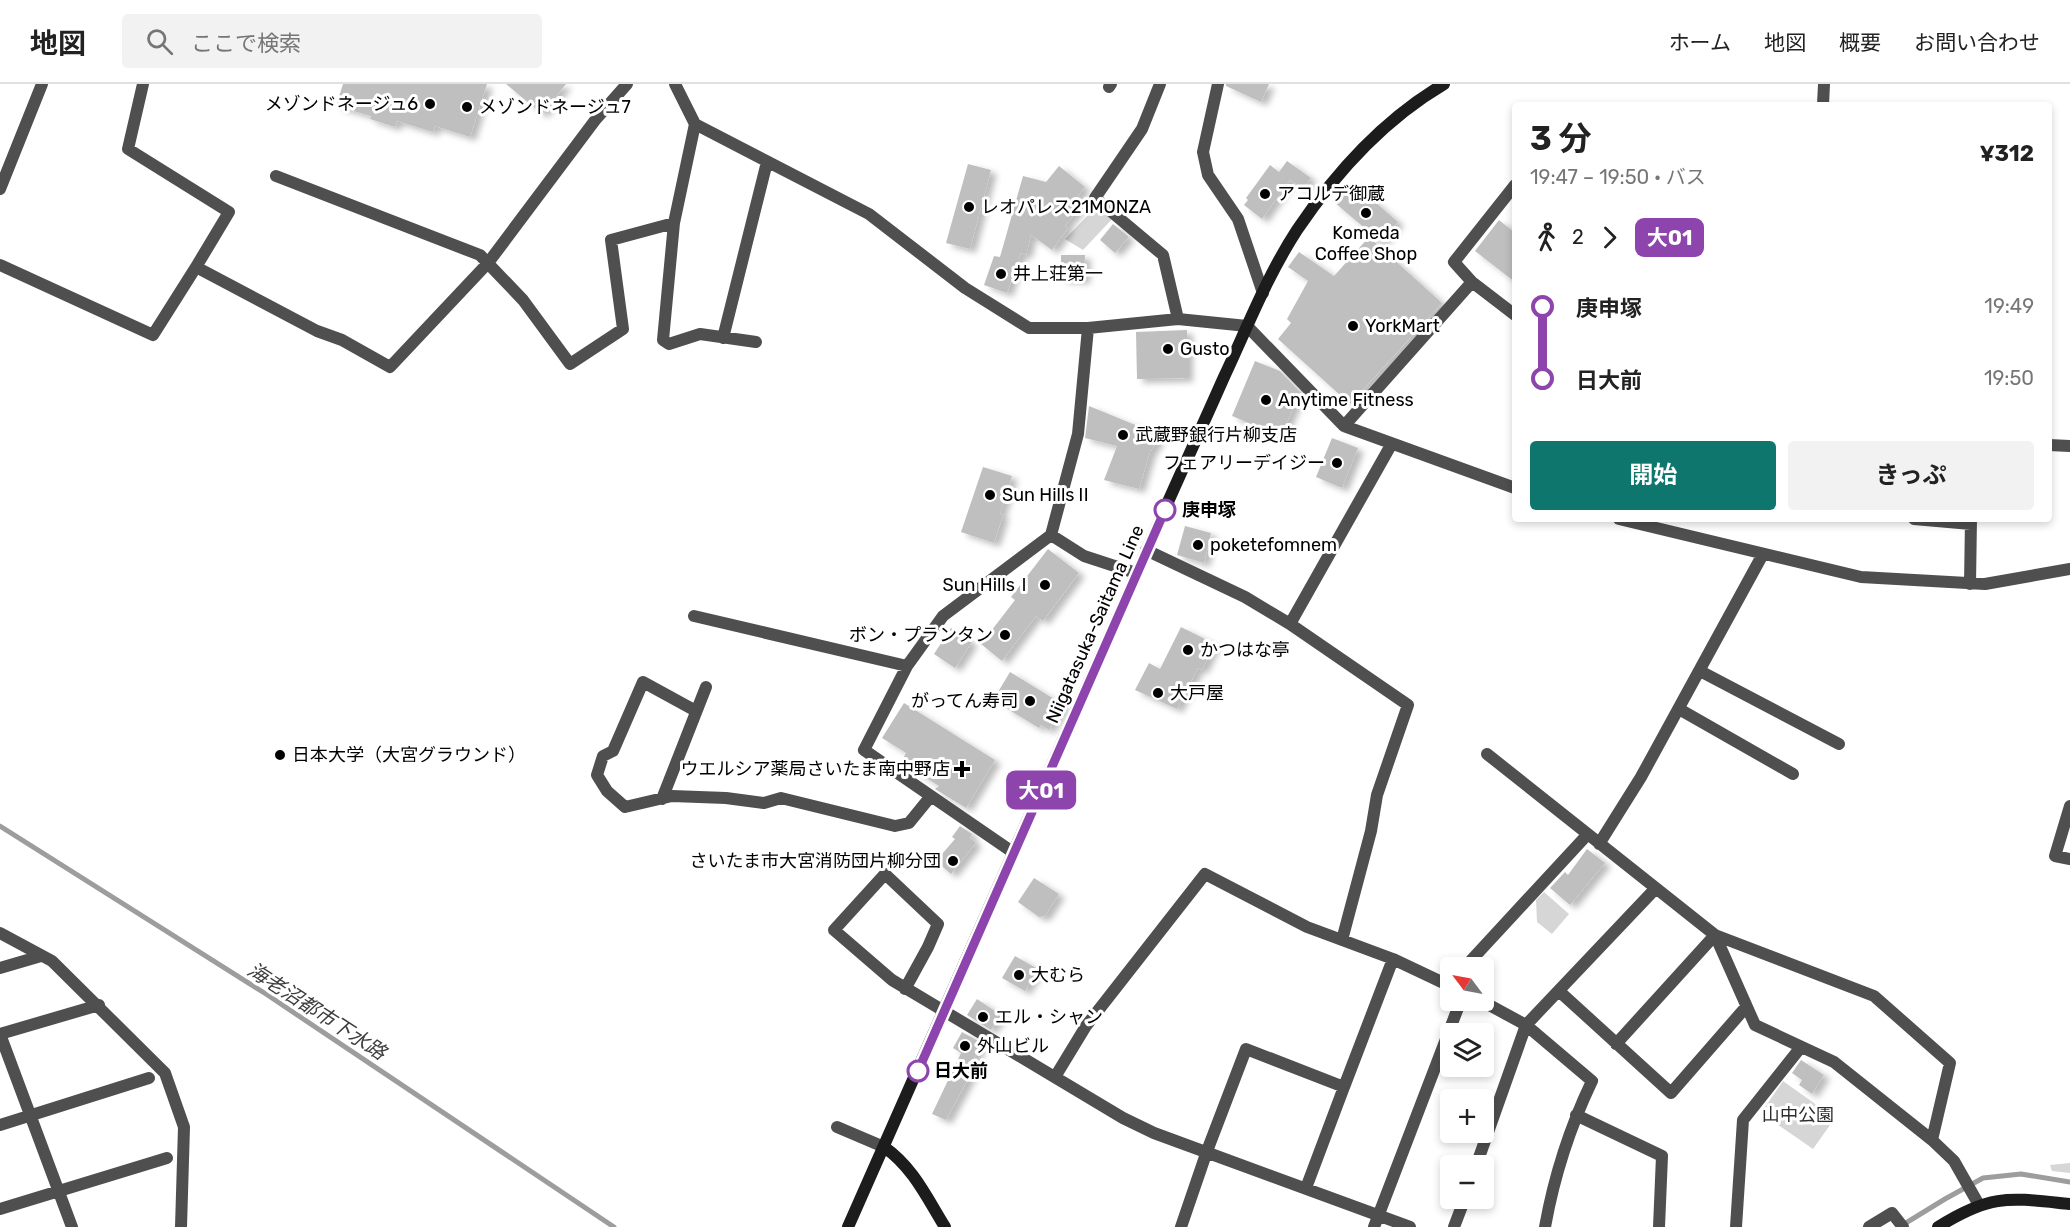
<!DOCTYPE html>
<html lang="ja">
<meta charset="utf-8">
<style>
body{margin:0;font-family:Rubik,"Noto Sans JP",sans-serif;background:#f2f2f2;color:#222;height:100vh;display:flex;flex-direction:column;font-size:22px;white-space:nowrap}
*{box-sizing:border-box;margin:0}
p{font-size:20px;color:#767676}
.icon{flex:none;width:33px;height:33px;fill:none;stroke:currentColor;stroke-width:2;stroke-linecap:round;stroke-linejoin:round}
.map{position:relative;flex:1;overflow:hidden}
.side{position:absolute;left:1512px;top:18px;width:540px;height:420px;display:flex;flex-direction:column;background:#fff;border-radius:6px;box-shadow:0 3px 9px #0003}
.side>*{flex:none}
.badge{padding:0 12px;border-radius:9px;font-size:21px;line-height:39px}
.needle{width:39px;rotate:302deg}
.buttons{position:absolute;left:1440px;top:873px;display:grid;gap:12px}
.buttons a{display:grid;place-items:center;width:54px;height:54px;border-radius:6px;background:#fff;box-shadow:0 3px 9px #0003;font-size:30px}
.map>.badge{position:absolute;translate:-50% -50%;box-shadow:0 0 0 3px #fff}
.legs{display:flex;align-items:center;gap:9px;height:66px;padding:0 18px;font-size:20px}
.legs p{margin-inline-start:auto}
.headline{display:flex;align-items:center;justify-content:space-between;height:102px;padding:0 18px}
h1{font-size:33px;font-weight:700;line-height:45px}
.action{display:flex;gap:12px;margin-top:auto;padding:12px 18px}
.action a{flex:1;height:69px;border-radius:6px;background:#0f766e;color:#fff;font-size:24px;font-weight:700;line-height:69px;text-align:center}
.action a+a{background:#f2f2f2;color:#222}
ul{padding:0 18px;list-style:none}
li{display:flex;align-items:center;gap:21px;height:72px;font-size:22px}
li i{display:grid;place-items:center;width:9px;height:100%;margin:0 8px;background:currentColor}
li i::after{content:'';width:15px;height:15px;margin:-8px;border:4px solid;border-radius:50%;background:#fff}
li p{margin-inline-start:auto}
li:first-child i{background:linear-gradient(#0000 50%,currentColor 0)}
li:last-child i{background:linear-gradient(currentColor 50%,#0000 0)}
header{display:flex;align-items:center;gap:36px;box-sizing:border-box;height:84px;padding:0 30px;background:#fff;border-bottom:2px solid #e0e0e0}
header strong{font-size:28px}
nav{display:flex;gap:33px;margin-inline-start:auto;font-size:21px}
.search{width:420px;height:54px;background:#f2f2f2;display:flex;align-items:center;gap:15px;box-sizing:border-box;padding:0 21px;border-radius:6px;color:#767676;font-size:22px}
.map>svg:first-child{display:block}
.green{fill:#d6d6d6}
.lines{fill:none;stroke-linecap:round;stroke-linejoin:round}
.stream{stroke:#9d9d9d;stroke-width:5}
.building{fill:#bfbfbf;filter:url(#shadow)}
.street{stroke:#4f4f4f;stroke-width:12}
.secondary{stroke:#1c1c1c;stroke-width:12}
.line-1-casing{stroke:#fff;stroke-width:14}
.line-1{stroke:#8e44ad;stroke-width:9}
.poi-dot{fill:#000;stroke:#fff;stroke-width:2}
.stop-1-dot{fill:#fff;stroke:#8e44ad;stroke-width:3}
.labels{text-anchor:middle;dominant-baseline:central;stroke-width:6;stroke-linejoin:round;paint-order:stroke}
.poi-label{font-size:18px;fill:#000;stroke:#fff;text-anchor:start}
.stop-label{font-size:18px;font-weight:bold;fill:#000;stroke:#fff;text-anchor:start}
.street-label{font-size:18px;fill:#000;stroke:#fff}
.park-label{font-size:18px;fill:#2d2d2d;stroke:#fff}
.water-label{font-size:20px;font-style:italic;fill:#3e3e3e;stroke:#fff}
</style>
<header>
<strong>地図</strong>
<div class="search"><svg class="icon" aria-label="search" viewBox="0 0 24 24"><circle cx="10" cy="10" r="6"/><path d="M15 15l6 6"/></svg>ここで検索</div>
<nav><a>ホーム</a><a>地図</a><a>概要</a><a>お問い合わせ</a></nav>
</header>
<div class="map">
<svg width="2070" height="1143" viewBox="0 0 2070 1143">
<defs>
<filter id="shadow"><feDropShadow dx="6" dy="4" stdDeviation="3" flood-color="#0004"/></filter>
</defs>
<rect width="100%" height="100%" fill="#fff"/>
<path class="green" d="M 1098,121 L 1113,134 L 1083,166 L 1065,155 Z
M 1544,808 L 1569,830 L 1552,850 L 1537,838 L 1536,816 Z
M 1783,997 L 1835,1034 L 1813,1065 L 1761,1029 Z
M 2070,1079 L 2070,1089 L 2052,1087 L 2050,1081 Z"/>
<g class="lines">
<path class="stream" d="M 0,742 L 266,910 L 614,1143
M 1901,1142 L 1945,1115 L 1983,1094 L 2021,1090 L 2070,1098"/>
</g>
<path class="building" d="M 343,0 L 487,0 L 470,53 L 435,42 L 433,48 L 397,37 L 395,43 L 370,35 L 371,32 L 336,22 Z
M 506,0 L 566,0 L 542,30 Z
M 1226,0 L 1269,0 L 1261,18 L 1226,2 Z
M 1287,77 L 1311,94 L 1303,105 L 1290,96 L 1262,135 L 1244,121 L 1248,116 L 1246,114 L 1270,81 L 1279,88 Z
M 968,80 L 991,86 L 970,165 L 946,159 Z
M 1059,82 L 1085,103 L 1073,118 L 1080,123 L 1065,142 L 1068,144 L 1052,166 L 1031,151 L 1026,171 L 1021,169 L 1007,209 L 984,201 L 994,172 L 1000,173 L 1023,92 L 1046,98 Z
M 1352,98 L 1398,138 L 1381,158 L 1334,118 Z
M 1499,136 L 1515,149 L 1515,198 L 1475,167 Z
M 1113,140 L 1129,153 L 1115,169 L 1100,156 Z
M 1369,153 L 1442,219 L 1350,320 L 1278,255 L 1291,239 L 1287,235 L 1308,197 L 1288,183 L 1299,168 L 1334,192 Z
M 1061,171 L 1085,171 L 1084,196 L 1061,195 Z
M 1187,246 L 1187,294 L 1137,295 L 1136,248 Z
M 1255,277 L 1280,287 L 1300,308 L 1281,352 L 1232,332 Z
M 1089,322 L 1155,349 L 1158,356 L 1150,368 L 1139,405 L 1104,396 L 1117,362 L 1085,354 Z
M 1332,354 L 1358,364 L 1342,404 L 1316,393 Z
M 983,383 L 1012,392 L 1000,430 L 1003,431 L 994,459 L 961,448 Z
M 1185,442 L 1211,449 L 1204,479 L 1177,471 Z
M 1048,465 L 1079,489 L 1043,537 L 1036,532 L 1002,577 L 981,560 L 1015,516 L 1011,513 Z
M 1181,543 L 1215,560 L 1202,586 L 1198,584 L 1177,625 L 1135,606 L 1149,579 L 1160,585 Z
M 951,544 L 972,558 L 955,584 L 934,570 Z
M 1010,588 L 1064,621 L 1049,646 L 1041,641 L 1039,644 L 1006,624 L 1008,621 L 995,613 Z
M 904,619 L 995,676 L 966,724 L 935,705 L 939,702 L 901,678 L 906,669 L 882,654 Z
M 960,742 L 972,750 L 970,754 L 976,759 L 951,790 L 936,777 L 955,755 L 952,753 Z
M 1587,765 L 1605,779 L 1570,821 L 1550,804 L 1565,788 L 1568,791 Z
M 1034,794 L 1059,810 L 1045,832 L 1039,833 L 1018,818 Z
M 1015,872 L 1038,885 L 1025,907 L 1002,894 Z
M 977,915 L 1001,931 L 991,946 L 967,931 Z
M 962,948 L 982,959 L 969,984 L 973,986 L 946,1036 L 932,1030 L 961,969 L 953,964 Z
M 1801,976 L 1824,991 L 1812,1010 L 1799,1001 L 1802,996 L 1792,989 Z"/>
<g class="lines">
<path class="street" d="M 143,0 L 128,65 L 229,128 L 196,183
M 675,0 L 695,40 L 869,130 L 965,204 L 1029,244 L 1088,244 L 1178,235 L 1247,242 L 1344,342 L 1515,404
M 1160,0 L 1142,45 L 1095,114 L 1163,171 L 1178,235
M 1218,0 L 1203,68 L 1208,91 L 1238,135 L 1263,209
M 1109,3 L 1111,0
M 1823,21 L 1824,0
M 695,40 L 674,139 L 663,256 L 669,260 L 700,250 L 756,258
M 276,92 L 480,171 L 523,216 L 570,280 L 623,245 L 611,156 L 674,139
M 0,105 L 42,0
M 0,181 L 153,251 L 196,183 L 317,247 L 342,256 L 390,283 L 488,179 L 596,35 L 627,0
M 1472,198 L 1454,178 L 1515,101
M 723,254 L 767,78
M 1344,342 L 1472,198 L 1515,231
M 2049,361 L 2070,362
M 1619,435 L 1861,493 L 1985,500 L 2070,485
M 1914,435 L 1971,440
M 1051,451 L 1084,472 L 1136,489
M 1146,466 L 1245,513 L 1290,540 L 1408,621 L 1377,711 L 1371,747 L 1342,856 L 1393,875 L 1450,902
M 1970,500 L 1971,435
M 694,532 L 907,582 L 943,532 L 1051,451 L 1078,350 L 1088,244
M 1290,540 L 1391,361
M 907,582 L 864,666 L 1014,769
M 1700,587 L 1839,660
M 1679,625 L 1793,690
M 696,627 L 643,598 L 613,667 L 603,672 L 597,691 L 607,707 L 625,723 L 672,712 L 726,714 L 764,719 L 781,714 L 895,742 L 909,739 L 931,712
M 1487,670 L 1715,851 L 1755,941 L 1834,978 L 1932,1056 L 1954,1077 L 1979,1121
M 662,715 L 706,603
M 2070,722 L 2055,772 L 2070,775
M 1599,760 L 1641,693 L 1763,470
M 0,849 L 52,877 L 165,989 L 184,1043 L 181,1143
M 0,884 L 41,872
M 1464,884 L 1587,751
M 905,905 L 928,863 L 938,840 L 885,790 L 834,846 L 892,896 L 1123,1034 L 1154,1049 L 1410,1143
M 1560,908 L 1671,1009 L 1746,923
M 1480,916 L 1526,941 L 1592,997 C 1570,1043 1554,1093 1545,1143
M 0,950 L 72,1143
M 0,950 L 99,921
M 1616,960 L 1715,851 L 1874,912 L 1950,979 L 1932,1056
M 1055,993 L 1086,942 L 1205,790 L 1307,843 L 1342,856
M 1576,1031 L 1662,1072 L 1659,1143
M 0,1041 L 149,994
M 837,1043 L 884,1063
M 1476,1082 L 1526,941 L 1656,804
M 1306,1104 L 1344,1003
M 0,1125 L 167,1074
M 1181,1143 L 1207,1067 L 1246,965 L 1344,1003 L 1393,875
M 1374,1143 L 1461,916
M 1454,1143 L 1465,1114
M 1736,1143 L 1743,1036 L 1801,963
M 1869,1143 L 1892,1129 L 1903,1143"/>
<path class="secondary" d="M 884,1063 C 913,1083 927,1114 945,1143
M 848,1143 C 943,930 1037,716 1131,502 C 1161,432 1193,363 1224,293 C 1247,244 1267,192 1297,146 C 1336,88 1383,36 1444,0
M 1938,1143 C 1992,1109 2010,1114 2070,1120"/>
</g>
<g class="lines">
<g class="line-1-casing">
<path id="line-1" d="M 918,987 L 1165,426"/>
</g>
<use href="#line-1" class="line-1"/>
</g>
<g class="poi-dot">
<circle cx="430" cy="20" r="6"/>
<circle cx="467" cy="23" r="6"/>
<circle cx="1265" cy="110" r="6"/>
<circle cx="969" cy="123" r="6"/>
<circle cx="1366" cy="129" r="6"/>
<circle cx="1001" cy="190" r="6"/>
<circle cx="1353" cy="242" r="6"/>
<circle cx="1168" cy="265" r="6"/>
<circle cx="1266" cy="316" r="6"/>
<circle cx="1123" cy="351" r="6"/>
<circle cx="1337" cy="379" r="6"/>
<circle cx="990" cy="411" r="6"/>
<circle cx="1198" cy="461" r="6"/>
<circle cx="1045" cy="501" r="6"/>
<circle cx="1005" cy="551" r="6"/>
<circle cx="1188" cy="566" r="6"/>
<circle cx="1158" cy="609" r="6"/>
<circle cx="1030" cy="617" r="6"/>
<circle cx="280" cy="671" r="6"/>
<path d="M959 676h6v6h6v6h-6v6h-6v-6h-6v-6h6z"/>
<circle cx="953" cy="777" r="6"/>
<circle cx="1019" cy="891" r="6"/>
<circle cx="983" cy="933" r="6"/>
<circle cx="965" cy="962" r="6"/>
</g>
<g class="stop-1-dot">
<circle cx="1165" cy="426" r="10"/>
<circle cx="918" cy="987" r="10"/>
</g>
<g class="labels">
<g class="poi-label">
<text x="418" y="20" text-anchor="end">メゾンドネージュ6</text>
<text x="479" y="23">メゾンドネージュ7</text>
<text x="1277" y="110">アコルデ御蔵</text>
<text x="981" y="123">レオパレス21MONZA</text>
<text x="1366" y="149" text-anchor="middle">Komeda<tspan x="1366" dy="21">Coffee Shop</tspan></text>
<text x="1013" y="190">井上荘第一</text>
<text x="1365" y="242">YorkMart</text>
<text x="1180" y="265">Gusto</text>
<text x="1278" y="316">Anytime Fitness</text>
<text x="1135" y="351">武蔵野銀行片柳支店</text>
<text x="1325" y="379" text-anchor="end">フェアリーデイジー</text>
<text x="1002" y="411">Sun HillsⅡ</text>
<text x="1210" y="461">poketefomnem</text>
<text x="1033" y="501" text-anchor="end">Sun HillsⅠ</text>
<text x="993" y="551" text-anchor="end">ボン・プランタン</text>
<text x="1200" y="566">かつはな亭</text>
<text x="1170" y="609">大戸屋</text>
<text x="1018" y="617" text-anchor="end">がってん寿司</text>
<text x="292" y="671">日本大学（大宮グラウンド）</text>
<text x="950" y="685" text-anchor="end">ウエルシア薬局さいたま南中野店</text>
<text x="941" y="777" text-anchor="end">さいたま市大宮消防団片柳分団</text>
<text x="1031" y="891">大むら</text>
<text x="995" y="933">エル・シャン</text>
<text x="977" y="962">外山ビル</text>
</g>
<g class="stop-label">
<text x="1182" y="426">庚申塚</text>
<text x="934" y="987">日大前</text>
</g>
<g class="street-label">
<text transform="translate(1095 540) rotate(-66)">Niigatasuka-Saitama Line</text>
</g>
<g class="park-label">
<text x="1798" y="1031">山中公園</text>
</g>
<g class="water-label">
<text transform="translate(317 927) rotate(33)">海老沼都市下水路</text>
</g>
</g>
</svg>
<div class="buttons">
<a><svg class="needle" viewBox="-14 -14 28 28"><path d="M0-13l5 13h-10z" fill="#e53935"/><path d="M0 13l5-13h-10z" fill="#767676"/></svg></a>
<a><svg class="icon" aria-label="layers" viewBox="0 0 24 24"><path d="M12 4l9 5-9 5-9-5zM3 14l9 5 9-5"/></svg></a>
<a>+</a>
<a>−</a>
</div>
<b class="badge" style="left:1041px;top:706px;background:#8e44ad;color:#fff">大01</b>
<section class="side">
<div class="headline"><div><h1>3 分</h1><p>19:47 – 19:50 · バス</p></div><b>¥312</b></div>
<div class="legs"><svg class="icon" aria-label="walk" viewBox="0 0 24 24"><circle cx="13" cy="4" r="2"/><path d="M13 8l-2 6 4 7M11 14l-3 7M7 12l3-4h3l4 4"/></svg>2<svg class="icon" aria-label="forward" viewBox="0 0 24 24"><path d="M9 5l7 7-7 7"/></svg><b class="badge" style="background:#8e44ad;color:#fff">大01</b></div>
<ul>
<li><i style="color:#8e44ad"></i><b>庚申塚</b><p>19:49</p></li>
<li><i style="color:#8e44ad"></i><b>日大前</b><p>19:50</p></li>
</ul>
<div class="action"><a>開始</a><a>きっぷ</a></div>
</section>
</div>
